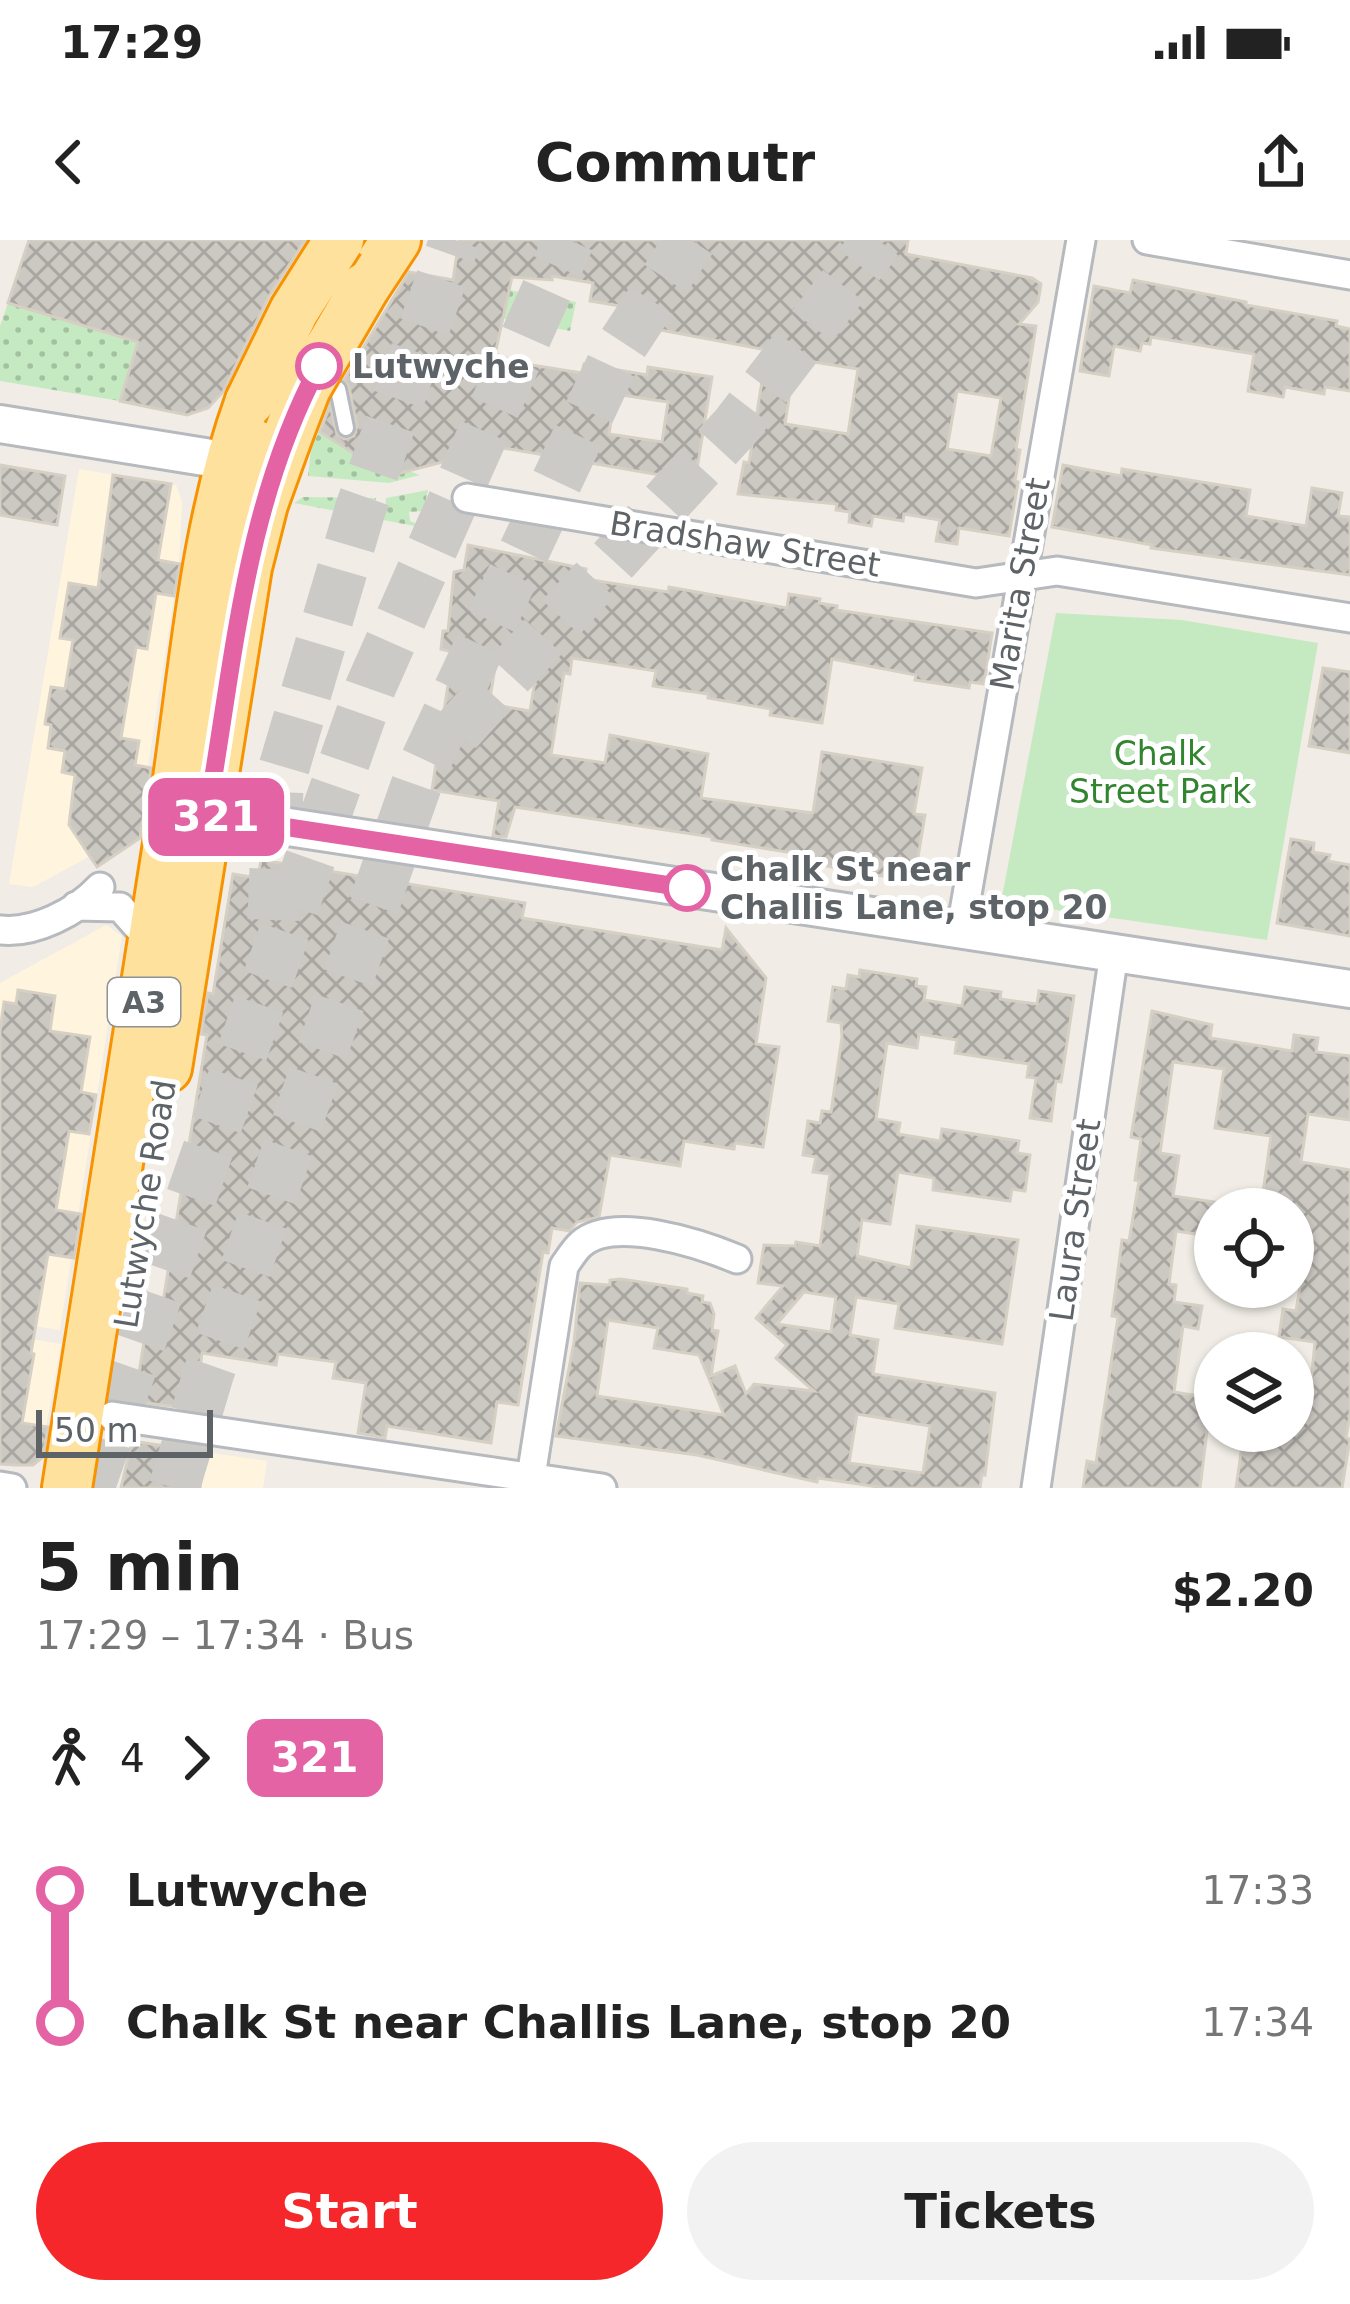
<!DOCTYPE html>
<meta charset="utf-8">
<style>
body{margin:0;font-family:"DejaVu Sans",sans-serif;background:#f2f2f2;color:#222;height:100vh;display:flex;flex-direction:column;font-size:45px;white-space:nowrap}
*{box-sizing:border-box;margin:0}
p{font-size:39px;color:#767676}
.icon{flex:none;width:66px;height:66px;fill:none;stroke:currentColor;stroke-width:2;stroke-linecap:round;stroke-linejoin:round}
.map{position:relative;height:1248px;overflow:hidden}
.drawer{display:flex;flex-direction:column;background:#fff;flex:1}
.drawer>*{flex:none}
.badge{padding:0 24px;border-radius:18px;font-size:42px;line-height:78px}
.tools{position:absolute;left:1194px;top:948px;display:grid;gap:24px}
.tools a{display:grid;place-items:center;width:120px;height:120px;border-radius:50%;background:#fff;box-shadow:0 3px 9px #0004;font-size:60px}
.scale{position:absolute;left:36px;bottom:30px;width:177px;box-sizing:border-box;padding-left:12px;border:6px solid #5d6367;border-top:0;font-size:33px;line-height:42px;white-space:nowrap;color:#5d6367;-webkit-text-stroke:9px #fff;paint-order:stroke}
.map>.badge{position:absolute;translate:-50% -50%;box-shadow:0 0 0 6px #fff}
.legs{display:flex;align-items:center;gap:18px;height:132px;padding:0 36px;font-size:39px}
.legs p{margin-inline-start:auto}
.headline{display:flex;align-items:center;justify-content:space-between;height:204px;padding:0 36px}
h1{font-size:66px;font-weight:800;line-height:90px}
.button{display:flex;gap:24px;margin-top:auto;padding:24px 36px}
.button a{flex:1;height:138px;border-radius:72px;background:#f6272a;color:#fff;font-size:48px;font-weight:800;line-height:138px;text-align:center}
.button a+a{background:#f2f2f2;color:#222}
ul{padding:0 36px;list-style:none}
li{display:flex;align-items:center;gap:42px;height:132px;font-size:45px}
li i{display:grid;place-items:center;width:18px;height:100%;margin:0 15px;background:currentColor}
li i::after{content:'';width:30px;height:30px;margin:-15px;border:9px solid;border-radius:50%;background:#fff}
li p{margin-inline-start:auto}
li:first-child i{background:linear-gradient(#0000 50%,currentColor 0)}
li:last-child i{background:linear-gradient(currentColor 50%,#0000 0)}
.status{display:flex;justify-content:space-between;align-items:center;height:84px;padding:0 60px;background:#fff;direction:ltr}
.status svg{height:33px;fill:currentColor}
header{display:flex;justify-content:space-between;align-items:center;height:156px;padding:0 36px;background:#fff;font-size:54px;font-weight:800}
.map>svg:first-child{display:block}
.commercial{fill:#fff4dd}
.grass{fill:url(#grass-dots)}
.park{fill:#c5eac1}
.building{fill:url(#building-cross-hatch);stroke:#d6cfc4;stroke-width:3;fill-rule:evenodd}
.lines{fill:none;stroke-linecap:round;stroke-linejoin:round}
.motorway-tunnel{stroke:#cccac6;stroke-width:51;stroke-dasharray:51 26;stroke-linecap:butt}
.service-casing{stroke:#b6b9bd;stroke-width:20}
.minor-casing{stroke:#b6b9bd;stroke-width:33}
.tertiary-casing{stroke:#b6b9bd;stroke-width:42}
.trunk-casing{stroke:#f79300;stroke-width:54}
.service{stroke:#fff;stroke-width:14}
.minor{stroke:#fff;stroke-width:27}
.tertiary{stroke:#fff;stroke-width:36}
.trunk{stroke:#ffe19e;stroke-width:48}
.trunk-bridge-casing{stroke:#f79300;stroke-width:54;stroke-linecap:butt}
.trunk-bridge{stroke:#ffe19e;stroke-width:48}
.line-1-casing{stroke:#fff;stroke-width:27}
.line-1{stroke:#e463a4;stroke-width:18}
.stop-1-dot{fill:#fff;stroke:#e463a4;stroke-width:6}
.labels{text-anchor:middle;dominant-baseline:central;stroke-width:10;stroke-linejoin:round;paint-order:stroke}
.shield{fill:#fff;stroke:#8e9295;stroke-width:3}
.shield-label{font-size:30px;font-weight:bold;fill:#5d6367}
.stop-label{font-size:33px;font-weight:bold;fill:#5d6367;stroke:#fff;text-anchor:start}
.street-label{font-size:33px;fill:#5d6367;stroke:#fff}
.park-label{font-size:33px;fill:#32852f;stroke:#fff}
</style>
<div class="status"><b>17:29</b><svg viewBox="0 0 49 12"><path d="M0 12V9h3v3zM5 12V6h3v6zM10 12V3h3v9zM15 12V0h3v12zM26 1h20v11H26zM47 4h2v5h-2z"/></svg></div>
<header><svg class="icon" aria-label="back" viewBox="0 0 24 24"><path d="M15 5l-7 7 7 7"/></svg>Commutr<svg class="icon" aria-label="share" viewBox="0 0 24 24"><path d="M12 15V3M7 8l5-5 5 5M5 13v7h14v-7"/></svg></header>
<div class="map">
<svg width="1350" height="1248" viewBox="0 0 1350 1248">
<defs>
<pattern id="grass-dots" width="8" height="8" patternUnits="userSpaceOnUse" patternTransform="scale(3)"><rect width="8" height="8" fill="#c5eac1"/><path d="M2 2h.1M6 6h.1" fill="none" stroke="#a3c1a1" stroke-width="1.8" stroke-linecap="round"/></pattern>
<pattern id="building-cross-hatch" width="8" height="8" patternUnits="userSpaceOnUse" patternTransform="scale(3)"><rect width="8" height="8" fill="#ccc8c2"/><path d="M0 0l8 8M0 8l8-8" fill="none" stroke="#a9a6a1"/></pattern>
</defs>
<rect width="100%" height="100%" fill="#f1ede6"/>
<path class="commercial" d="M 79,229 L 176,245 L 182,262 L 179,324 L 140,579 L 122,599 L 33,647 L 9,644 Z
M 106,685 L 122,696 L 60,1090 L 0,1081 L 0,743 Z
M 0,1094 L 61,1104 L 46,1187 L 29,1214 Z
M 145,1203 L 267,1221 L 263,1248 L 138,1248 Z"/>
<path class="grass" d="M 408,32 L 576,62 L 570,91 L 504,79 L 507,55 L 484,58 Z
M 8,63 L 138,102 L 120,161 L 0,141 L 0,86 Z
M 319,191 L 389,236 L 409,231 L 420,235 L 389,243 L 308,236 L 311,209 Z
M 428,250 L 423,271 L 409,272 L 410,281 L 430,289 L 294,263 L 303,257 L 376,258 L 376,269 L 385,270 L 386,258 Z"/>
<path class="park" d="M 1056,373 L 1182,380 L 1318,403 L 1267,700 L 1001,662 Z"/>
<path class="building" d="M 29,0 L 305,0 L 268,58 L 223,152 L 208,168 L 187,175 L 120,161 L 138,102 L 8,63 Z
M 459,0 L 908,0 L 906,14 L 1032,38 L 1041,44 L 1038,62 L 1019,84 L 1036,86 L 1016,209 L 1020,210 L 1015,241 L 1018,242 L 1009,296 L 959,288 L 957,304 L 936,301 L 940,280 L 904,274 L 903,281 L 873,276 L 871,286 L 849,282 L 850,272 L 836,270 L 837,264 L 738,254 L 744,222 L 749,223 L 767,110 L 655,89 L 657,72 L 590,61 L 593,43 L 552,36 L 552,40 L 512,37 L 494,119 L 582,133 L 584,124 L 647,135 L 648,127 L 712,137 L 695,241 L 480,204 L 477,225 L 450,220 L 389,236 L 320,192 L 330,165 L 337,194 L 344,199 L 354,196 L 357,186 L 349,147 L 344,140 L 409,32 L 453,40 ZM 795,119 L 858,129 L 848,194 L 785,184 ZM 957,151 L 1001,158 L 991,216 L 947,209 ZM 615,154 L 668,162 L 662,202 L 609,194 Z
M 1133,40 L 1246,62 L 1246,65 L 1337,81 L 1336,86 L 1350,89 L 1350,151 L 1325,147 L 1324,154 L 1285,147 L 1283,157 L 1248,151 L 1254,114 L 1151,97 L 1150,104 L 1142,103 L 1140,111 L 1114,106 L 1109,136 L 1080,131 L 1094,46 L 1130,53 Z
M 0,225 L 65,236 L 57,285 L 0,275 Z
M 1063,225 L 1121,236 L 1122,229 L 1250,250 L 1246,276 L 1306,286 L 1312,248 L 1342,253 L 1338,276 L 1350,277 L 1350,335 L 1151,308 L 1152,305 L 1052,287 Z
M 113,235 L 171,244 L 158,320 L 180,324 L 174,356 L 156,353 L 147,409 L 136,407 L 121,498 L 139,501 L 135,525 L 151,528 L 140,598 L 97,627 L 69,585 L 75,535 L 62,532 L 65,511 L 48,508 L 51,485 L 45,484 L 51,447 L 65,449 L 73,400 L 60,398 L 69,343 L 98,348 Z
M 468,305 L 586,329 L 585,339 L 668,352 L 669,347 L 787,368 L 789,354 L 820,359 L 819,363 L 837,366 L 836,370 L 992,393 L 984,444 L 970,442 L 969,448 L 915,440 L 916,435 L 832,419 L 822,483 L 770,475 L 771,469 L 708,458 L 708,454 L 653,446 L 656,431 L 572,418 L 570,434 L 564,433 L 551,515 L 605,523 L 610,495 L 708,514 L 701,558 L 813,573 L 822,512 L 922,528 L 914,574 L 925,575 L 914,641 L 850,631 L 805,621 L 806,615 L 712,600 L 712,597 L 515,567 L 506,597 L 493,596 L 499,561 L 432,550 L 453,412 L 441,409 L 443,391 L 448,391 L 454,332 L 464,330 ZM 496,422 L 537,428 L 530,471 L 489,464 Z
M 1323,428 L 1350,432 L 1350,513 L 1309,506 Z
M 1291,599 L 1314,603 L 1313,612 L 1330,615 L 1328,621 L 1350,625 L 1350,696 L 1277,683 Z
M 261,620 L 525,663 L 522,678 L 722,710 L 726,688 L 766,738 L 756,804 L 779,807 L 763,907 L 735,903 L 734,909 L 684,901 L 680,926 L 610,915 L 599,977 L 577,982 L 569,991 L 552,988 L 548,1013 L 543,1012 L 518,1165 L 497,1162 L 491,1203 L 387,1186 L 385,1198 L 358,1193 L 366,1143 L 333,1138 L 336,1122 L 278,1114 L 276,1125 L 202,1113 L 200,1128 L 193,1127 L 186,1168 L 139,1162 L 136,1151 L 147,1084 L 159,1086 L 207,795 L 201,794 L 208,753 L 213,754 L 233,634 L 258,638 Z
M 860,730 L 917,739 L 916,746 L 926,747 L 924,760 L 962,766 L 965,747 L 1001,752 L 1000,759 L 1037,764 L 1039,751 L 1074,756 L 1061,842 L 1056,841 L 1051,881 L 1030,878 L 1036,838 L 1027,837 L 1029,824 L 955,813 L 957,800 L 919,794 L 917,808 L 887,803 L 876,879 L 900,883 L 898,894 L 940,901 L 942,889 L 1019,901 L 1017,913 L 1030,915 L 1025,951 L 1012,949 L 1010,961 L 933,950 L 934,938 L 898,932 L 890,984 L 862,980 L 857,1016 L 911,1028 L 917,986 L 1018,1000 L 1002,1104 L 895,1088 L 899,1064 L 856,1057 L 850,1095 L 878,1100 L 873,1134 L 995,1153 L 985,1235 L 982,1234 L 980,1248 L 885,1248 L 818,1238 L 817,1242 L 697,1215 L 556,1196 L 574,1102 L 580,1043 L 610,1045 L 610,1040 L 621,1039 L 687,1049 L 687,1053 L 703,1056 L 702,1062 L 710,1063 L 714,1074 L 712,1090 L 718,1091 L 711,1136 L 735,1126 L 746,1154 L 754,1144 L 814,1151 L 776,1118 L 787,1105 L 756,1078 L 783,1046 L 758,1043 L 764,1005 L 795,1006 L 796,1002 L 820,1006 L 830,934 L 813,932 L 816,917 L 803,915 L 808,881 L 820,883 L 822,871 L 831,872 L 842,797 L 841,783 L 828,781 L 833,747 L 846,749 L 848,735 L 859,737 ZM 804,1052 L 836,1057 L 831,1092 L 777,1084 ZM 608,1080 L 658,1088 L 654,1108 L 699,1115 L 724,1175 L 597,1156 ZM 857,1174 L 930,1186 L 923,1233 L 849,1223 Z
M 18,750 L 55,756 L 50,791 L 90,797 L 81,852 L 96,855 L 89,894 L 69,891 L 56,970 L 81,974 L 74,1018 L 48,1014 L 31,1113 L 34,1114 L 22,1183 L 48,1187 L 43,1217 L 33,1225 L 14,1225 L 0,1224 L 0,791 L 4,762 L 16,764 Z
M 1152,771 L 1212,785 L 1210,798 L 1292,811 L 1294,795 L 1318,798 L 1316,812 L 1350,816 L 1350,880 L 1308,874 L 1301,922 L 1350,930 L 1350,1175 L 1346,1198 L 1350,1199 L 1342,1248 L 1236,1248 L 1244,1191 L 1293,1191 L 1293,1180 L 1307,1182 L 1315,1102 L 1279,1097 L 1283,1069 L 1296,1071 L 1303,1028 L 1293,1026 L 1293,969 L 1276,969 L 1279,954 L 1263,952 L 1271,896 L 1215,888 L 1224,829 L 1173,822 L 1160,913 L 1179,916 L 1173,956 L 1215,962 L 1215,997 L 1176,991 L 1169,1044 L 1176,1045 L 1174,1062 L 1202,1066 L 1198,1089 L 1183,1086 L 1174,1152 L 1211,1158 L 1200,1248 L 1083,1248 L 1087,1221 L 1096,1223 L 1118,1077 L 1112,1076 L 1122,1000 L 1129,1001 L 1139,941 L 1135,940 L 1141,899 L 1131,897 Z
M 132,1201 L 205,1212 L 200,1248 L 121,1248 Z"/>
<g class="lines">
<path class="motorway-tunnel" d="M 457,491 L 736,186 L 878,0
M 273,680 L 278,548 L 360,270 L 455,0
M 89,1248 L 371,446 L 569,0
M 174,1248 L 209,1132 L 422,529 L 617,113 L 691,0"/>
<g class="service-casing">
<path id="service" d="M 338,149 L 346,188"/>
</g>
<g class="minor-casing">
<path id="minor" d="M 1147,0 L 1350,35
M 467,258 L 976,343 L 1057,331 L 1350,378
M 76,666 L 120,667 L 153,704
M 961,689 L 1081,0
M 0,690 C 34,694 77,672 100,647
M 112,1176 L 602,1248
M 531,1237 L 564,1026 C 569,1019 575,1009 581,1004 C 614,975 701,1004 737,1019
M 0,1246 L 12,1248
M 1036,1248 L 1114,713"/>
</g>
<g class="tertiary-casing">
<path id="tertiary" d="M 0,184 L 254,225
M 183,571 L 1350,749"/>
</g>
<g class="trunk-casing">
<path id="trunk" d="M 365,47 L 396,0
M 167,828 L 247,327 L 263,264 L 289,192
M 67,1248 C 102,1023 138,797 173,572 C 195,433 202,294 250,161"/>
</g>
<use href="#service" class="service"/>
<use href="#minor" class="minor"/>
<use href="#tertiary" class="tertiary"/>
<use href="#trunk" class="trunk"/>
<g class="trunk-bridge-casing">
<path id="trunk-bridge" d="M 250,161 L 294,71 L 339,0
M 289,192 L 306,148 L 365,47"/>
</g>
<use href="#trunk-bridge" class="trunk-bridge"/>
</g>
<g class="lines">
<g class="line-1-casing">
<path id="line-1" d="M 319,126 C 244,266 234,422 207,575 L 687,648"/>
</g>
<use href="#line-1" class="line-1"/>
</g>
<g class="stop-1-dot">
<circle cx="319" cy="126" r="21"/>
<circle cx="687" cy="648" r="21"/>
</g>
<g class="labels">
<rect class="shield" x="108" y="738" width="72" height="48" rx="9"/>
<g class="shield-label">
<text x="144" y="762">A3</text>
</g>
<g class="stop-label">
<text x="352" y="126">Lutwyche</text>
<text x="720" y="629">Chalk St near<tspan x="720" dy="38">Challis Lane, stop 20</tspan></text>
</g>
<g class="street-label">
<text transform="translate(745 304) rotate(9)">Bradshaw Street</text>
<text transform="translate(1020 344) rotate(-80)">Marita Street</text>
<text transform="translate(145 964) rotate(-81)">Lutwyche Road</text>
<text transform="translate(1075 980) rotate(-82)">Laura Street</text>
</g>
<g class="park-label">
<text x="1160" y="513">Chalk<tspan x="1160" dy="38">Street Park</tspan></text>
</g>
</g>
</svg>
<div class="tools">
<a><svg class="icon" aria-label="locate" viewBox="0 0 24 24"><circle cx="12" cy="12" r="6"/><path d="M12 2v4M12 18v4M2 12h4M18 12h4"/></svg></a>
<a><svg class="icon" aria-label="layers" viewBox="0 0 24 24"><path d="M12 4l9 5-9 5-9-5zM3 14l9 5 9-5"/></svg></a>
</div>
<div class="scale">50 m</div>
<b class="badge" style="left:216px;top:577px;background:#e463a4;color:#fff">321</b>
</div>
<section class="drawer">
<div class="headline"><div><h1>5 min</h1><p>17:29 – 17:34 · Bus</p></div><b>$2.20</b></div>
<div class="legs"><svg class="icon" aria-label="walk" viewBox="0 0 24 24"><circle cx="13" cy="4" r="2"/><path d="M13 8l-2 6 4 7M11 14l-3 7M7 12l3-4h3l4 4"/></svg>4<svg class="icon" aria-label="forward" viewBox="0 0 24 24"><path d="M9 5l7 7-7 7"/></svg><b class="badge" style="background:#e463a4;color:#fff">321</b></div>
<ul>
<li><i style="color:#e463a4"></i><b>Lutwyche</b><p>17:33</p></li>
<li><i style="color:#e463a4"></i><b>Chalk St near Challis Lane, stop 20</b><p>17:34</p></li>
</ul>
<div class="button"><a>Start</a><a>Tickets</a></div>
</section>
